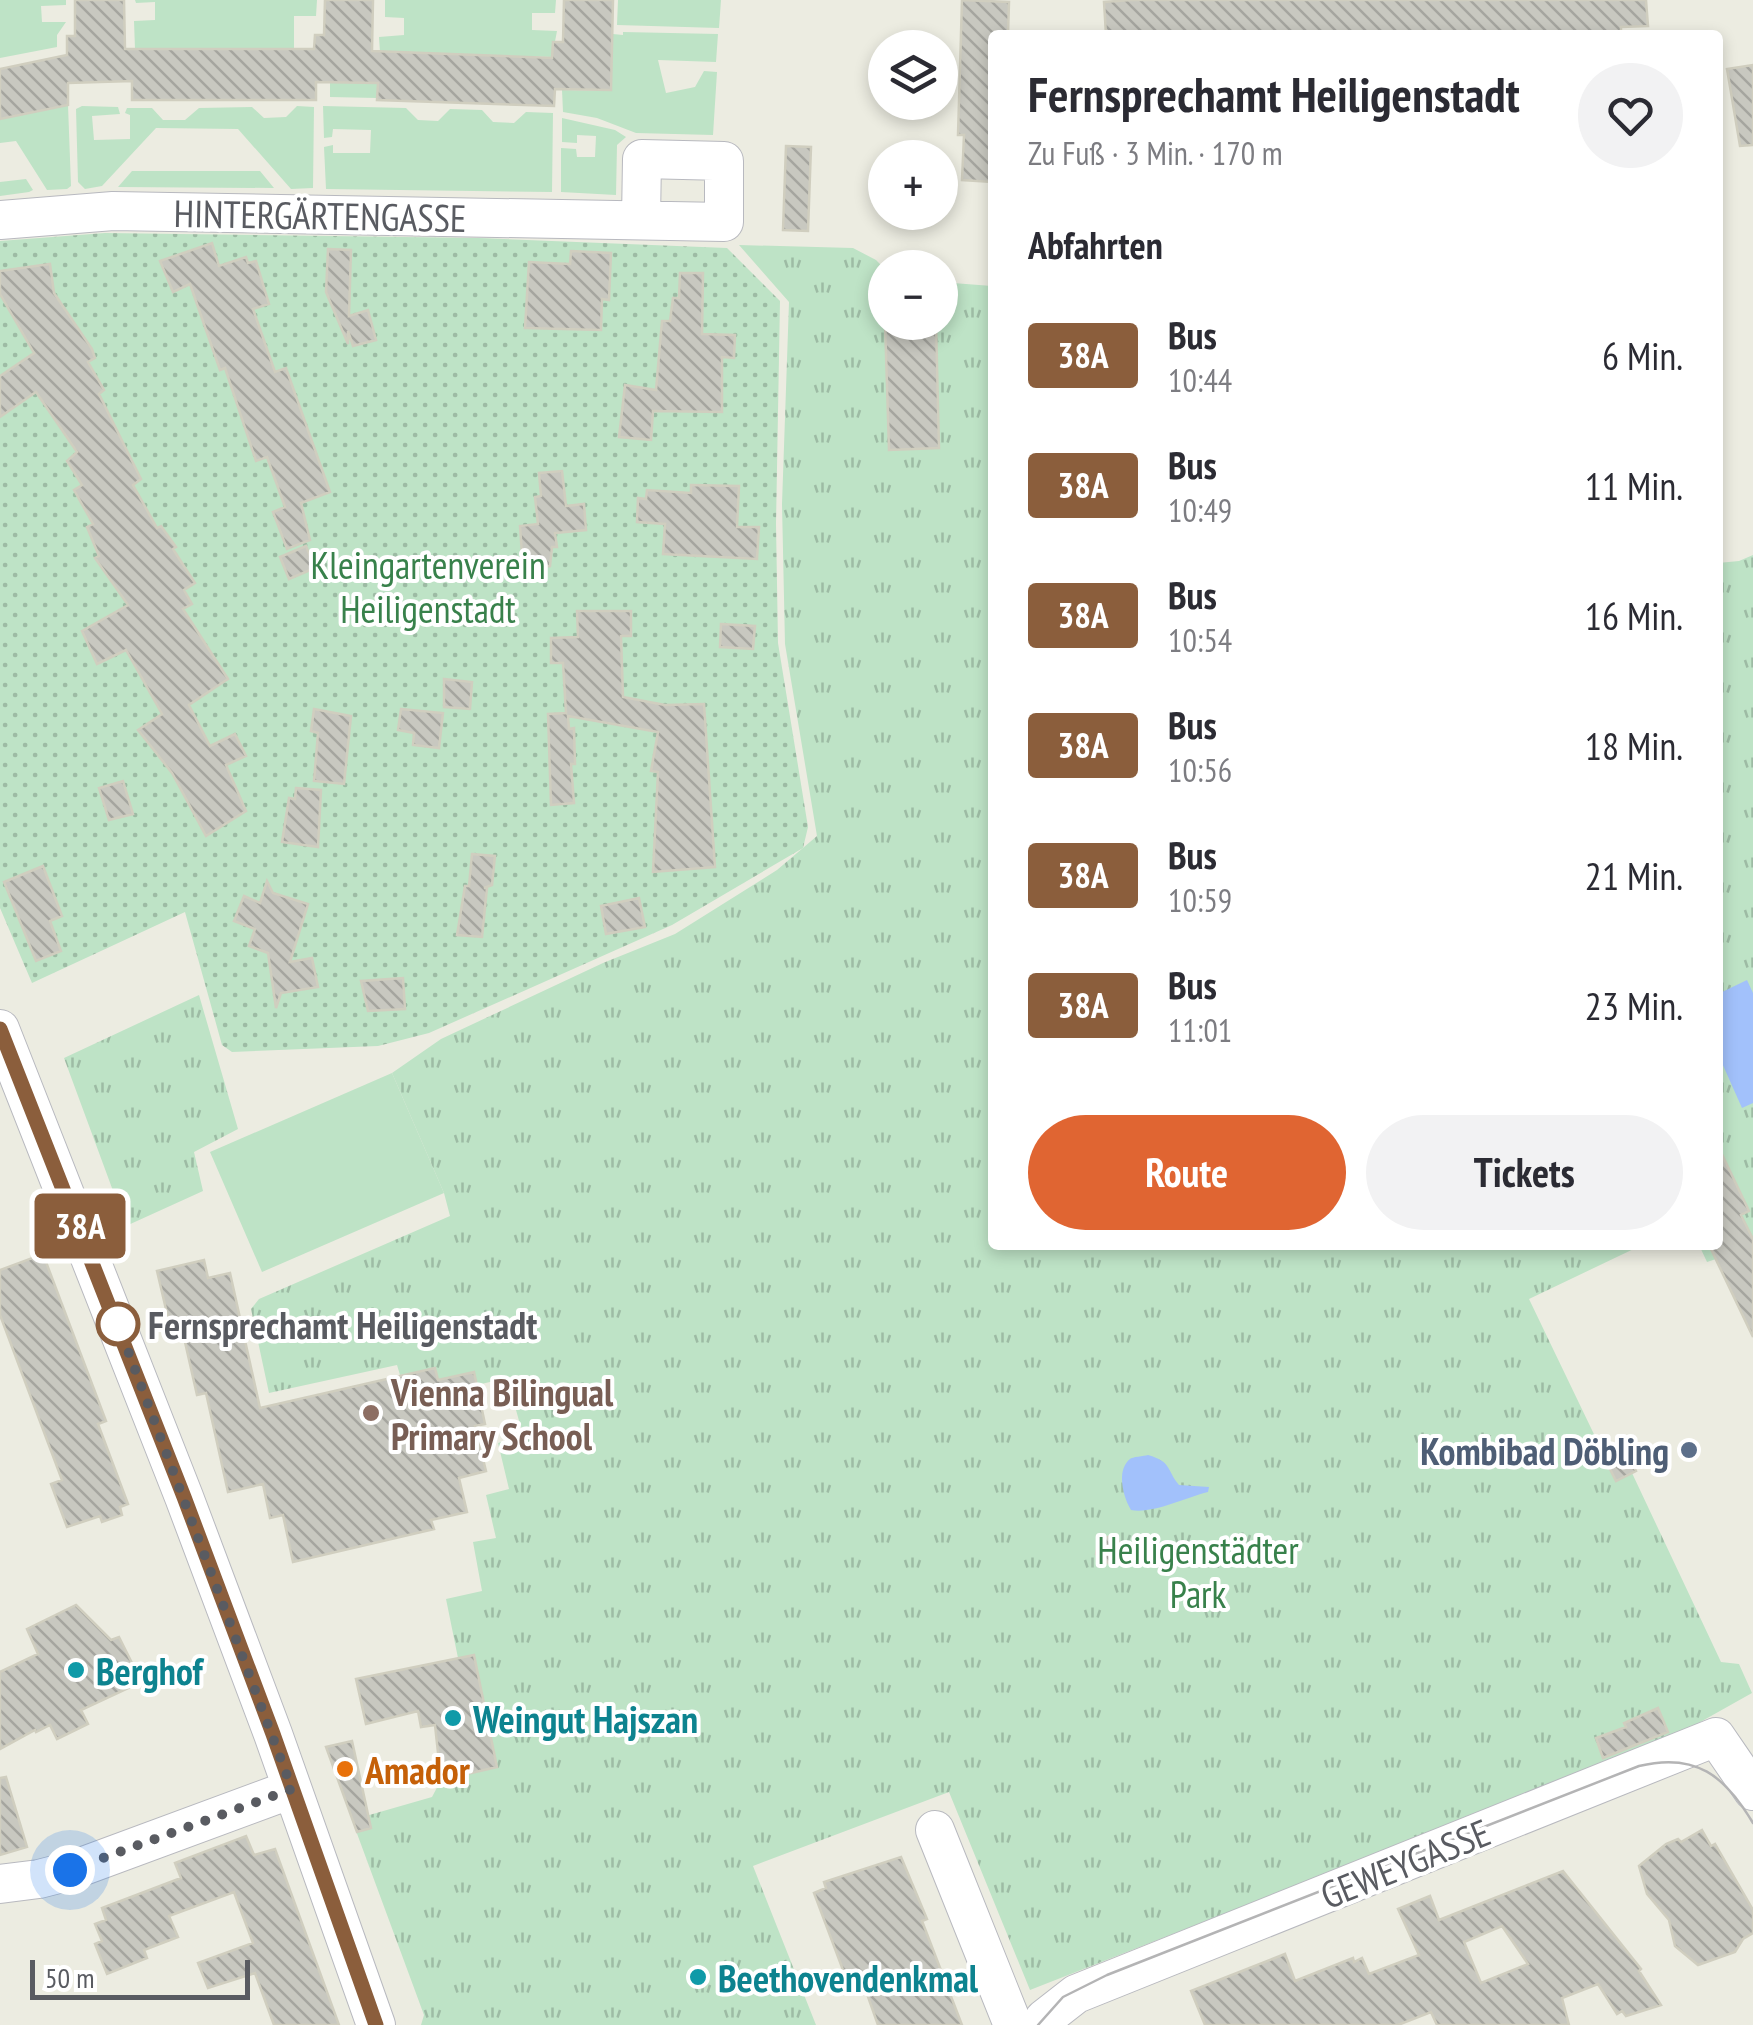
<!DOCTYPE html>
<html lang="de">
<meta charset="utf-8">
<style>
body{margin:0;font-family:"PT Sans Narrow",sans-serif;background:#f2f2f3;color:#2b2b33;height:100vh;display:flex;flex-direction:column;font-size:38px;white-space:nowrap}
*{box-sizing:border-box;margin:0}
p{font-size:32px;color:#7c7c81}
.icon{flex:none;width:55px;height:55px;fill:none;stroke:currentColor;stroke-width:2;stroke-linecap:round;stroke-linejoin:round}
.map{position:relative;flex:1;overflow:hidden}
.sheet{position:absolute;left:988px;top:30px;width:735px;height:1220px;display:flex;flex-direction:column;background:#fff;border-radius:10px;box-shadow:0 5px 15px #0003}
.sheet>*{flex:none}
.badge{padding:0 20px;border-radius:8px;font-size:35px;line-height:65px}
.controls{position:absolute;left:868px;top:30px;display:grid;gap:20px}
.controls a{display:grid;place-items:center;width:90px;height:90px;border-radius:50%;background:#fff;box-shadow:0 5px 15px #0003;font-size:50px}
.scale{position:absolute;left:30px;bottom:25px;width:220px;box-sizing:border-box;padding-left:10px;border:5px solid #595b61;border-top:0;font-size:28px;line-height:35px;white-space:nowrap;color:#595b61;-webkit-text-stroke:8px #fff;paint-order:stroke}
.you{position:absolute;width:50px;height:50px;margin:-25px;border:8px solid #fff;border-radius:50%;background:#1a73e8;box-shadow:0 0 0 15px #1a73e833}
.map>.badge{position:absolute;translate:-50% -50%;box-shadow:0 0 0 5px #fff}
h2{padding:0 40px;font-size:38px;line-height:90px}
.round{display:grid;place-items:center;flex:none;width:105px;height:105px;border-radius:52px;background:#f2f2f3}
.summary{display:flex;align-items:center;justify-content:space-between;height:170px;padding:0 40px}
h1{font-size:48px;font-weight:600;line-height:75px}
.action{display:flex;gap:20px;margin-top:auto;padding:20px 40px}
.action a{flex:1;height:115px;border-radius:60px;background:#e06532;color:#fff;font-size:40px;font-weight:600;line-height:115px;text-align:center}
.action a+a{background:#f2f2f3;color:#2b2b33}
ul{padding:0;list-style:none}
li{display:flex;align-items:center;gap:30px;height:130px;padding:0 40px}
li div{flex:1}
li b{display:block;font-size:38px}
li em{font-style:normal}
li .badge{min-width:110px;font-weight:700;text-align:center}
.map>svg:first-child{display:block}
.grass{fill:#bee3c6}
.park{fill:url(#park-tufts)}
.garden{fill:url(#garden-dots)}
.water{fill:#a2c1fb}
.building{fill:url(#building-back-hatch);stroke:#d0cebf;stroke-width:2.5;fill-rule:evenodd}
.lines{fill:none;stroke-linecap:round;stroke-linejoin:round}
.minor-casing{stroke:#b8b9bf;stroke-width:40}
.minor{stroke:#fff;stroke-width:38}
.tram{stroke:#b4b4b5;stroke-width:2.5}
.line-casing{stroke:#fff;stroke-width:22}
.line{stroke:#8b5e3c;stroke-width:15}
.walk{stroke:#595b61;stroke-width:10;stroke-dasharray:0 18}
.stop-dot{fill:#fff;stroke:#8b5e3c;stroke-width:5}
.education-dot{fill:#8d6e63;stroke:#fff;stroke-width:4}
.service-dot{fill:#5c6f8a;stroke:#fff;stroke-width:4}
.culture-dot{fill:#0f9aa8;stroke:#fff;stroke-width:4}
.food-dot{fill:#e8710a;stroke:#fff;stroke-width:4}
.labels{text-anchor:middle;dominant-baseline:central;stroke-width:8;stroke-linejoin:round;paint-order:stroke}
.street-label{font-size:38px;fill:#595b61;stroke:#fff}
.park-label{font-size:38px;fill:#38814b;stroke:#fff}
.stop-label{font-size:38px;font-weight:bold;fill:#595b61;stroke:#fff;text-anchor:start}
.education-label{font-size:38px;font-weight:bold;fill:#785e54;stroke:#fff;text-anchor:start}
.service-label{font-size:38px;font-weight:bold;fill:#4e5e75;stroke:#fff;text-anchor:end}
.culture-label{font-size:38px;font-weight:bold;fill:#0d838f;stroke:#fff;text-anchor:start}
.food-label{font-size:38px;font-weight:bold;fill:#c56008;stroke:#fff;text-anchor:start}
</style>
<div class="map">
<svg width="1753" height="2025" viewBox="0 0 1753 2025">
<defs>
<pattern id="park-tufts" width="24" height="20" patternUnits="userSpaceOnUse" patternTransform="scale(2.5)"><rect width="24" height="20" fill="#bee3c6"/><path d="M3 7l-1-3M5 7V3M7 7l1-3M15 17l-1-3M17 17v-4M19 17l1-3" fill="none" stroke="#9dbba4"/></pattern>
<pattern id="garden-dots" width="8" height="8" patternUnits="userSpaceOnUse" patternTransform="scale(2.5)"><rect width="8" height="8" fill="#bee3c6"/><path d="M2 2h.1M6 6h.1" fill="none" stroke="#9dbba4" stroke-width="1.8" stroke-linecap="round"/></pattern>
<pattern id="building-back-hatch" width="6" height="6" patternUnits="userSpaceOnUse" patternTransform="scale(2.5)"><rect width="6" height="6" fill="#c8c8c0"/><path d="M-1 5l2 2M0 0l6 6M5-1l2 2" fill="none" stroke="#a5a59f"/></pattern>
</defs>
<rect width="100%" height="100%" fill="#ecece1"/>
<path class="grass" d="M 0,0 L 66,0 L 66,5 L 41,6 L 42,22 L 66,22 L 57,35 L 57,47 L 0,58 Z
M 135,0 L 317,0 L 316,16 L 294,16 L 294,49 L 135,49 L 134,21 L 155,20 L 155,2 L 136,3 Z
M 385,0 L 556,0 L 555,13 L 532,13 L 532,30 L 557,31 L 552,57 L 380,52 L 379,37 L 404,35 L 404,18 L 385,17 Z
M 618,0 L 721,0 L 719,28 L 617,25 Z
M 623,32 L 718,34 L 716,62 L 658,60 L 666,93 L 695,87 L 704,71 L 717,72 L 713,135 L 636,133 L 597,118 L 563,112 L 562,90 L 611,91 L 613,34 L 623,35 Z
M 330,83 L 377,83 L 377,98 L 330,97 Z
M 68,105 L 71,186 L 67,189 L 47,190 L 16,141 L 0,143 L 0,119 Z
M 82,106 L 118,107 L 120,114 L 92,116 L 94,140 L 130,139 L 130,115 L 125,113 L 127,108 L 152,108 L 163,120 L 185,120 L 199,108 L 252,107 L 264,118 L 286,117 L 297,106 L 314,107 L 313,188 L 291,189 L 238,129 L 156,128 L 102,186 L 85,189 L 78,182 L 76,109 Z
M 323,106 L 406,108 L 418,120 L 438,121 L 450,109 L 482,110 L 493,122 L 514,123 L 526,112 L 553,113 L 552,192 L 326,189 L 324,147 L 333,145 L 333,153 L 370,153 L 371,130 L 333,129 L 332,137 L 324,138 Z
M 562,118 L 615,130 L 626,137 L 617,145 L 616,195 L 561,192 L 561,148 L 576,149 L 577,157 L 595,157 L 596,136 L 577,135 L 577,143 L 562,142 Z
M 132,171 L 260,171 L 274,188 L 118,187 Z
M 26,179 L 33,190 L 29,192 L 0,196 L 0,182 Z
M 392,1073 L 444,1193 L 262,1272 L 210,1152 Z"/>
<path class="park" d="M 739,245 L 853,248 L 876,260 L 885,269 L 885,322 L 940,322 L 940,282 L 992,286 L 992,1245 L 1642,1245 L 1529,1299 L 1616,1480 L 1632,1473 L 1721,1662 L 1739,1664 L 1752,1693 L 1670,1739 L 1030,1990 L 949,1792 L 753,1866 L 816,2025 L 421,2025 L 424,2015 L 352,1820 L 432,1797 L 441,1780 L 474,1655 L 458,1658 L 446,1599 L 482,1591 L 473,1542 L 496,1538 L 486,1495 L 509,1489 L 498,1443 L 523,1435 L 507,1378 L 477,1385 L 474,1372 L 438,1380 L 435,1368 L 400,1375 L 397,1365 L 269,1393 L 251,1309 L 259,1299 L 450,1216 L 444,1193 L 392,1073 L 441,1039 L 603,963 L 675,934 L 777,870 L 817,836 L 785,644 L 782,504 L 789,302 Z
M 1753,555 L 1753,1337 L 1716,1259 L 1707,1262 L 1699,1245 L 1718,1245 L 1718,563 L 1739,561 Z
M 199,995 L 238,1129 L 194,1152 L 203,1191 L 126,1226 L 64,1058 Z"/>
<path class="garden" d="M 105,233 L 479,238 L 727,248 L 780,301 L 776,524 L 778,643 L 808,827 L 803,848 L 672,925 L 429,1033 L 378,1046 L 232,1052 L 222,1045 L 185,912 L 32,983 L 0,908 L 0,241 Z"/>
<path class="water" d="M 1747,980 L 1753,993 L 1753,1103 L 1742,1108 L 1718,1054 L 1718,994 Z
M 1148,1455 C 1172,1462 1166,1469 1179,1485 L 1209,1487 L 1208,1492 C 1184,1498 1153,1514 1131,1510 C 1123,1497 1116,1470 1130,1459 C 1132,1457 1144,1456 1148,1455 Z"/>
<path class="building" d="M 75,0 L 124,0 L 125,49 L 314,49 L 315,35 L 324,35 L 325,0 L 373,0 L 372,51 L 552,58 L 553,42 L 563,42 L 564,0 L 613,0 L 611,90 L 555,89 L 554,106 L 377,100 L 378,83 L 316,82 L 316,100 L 132,100 L 132,81 L 68,83 L 68,105 L 0,119 L 0,69 L 67,55 L 67,36 L 75,36 Z
M 962,0 L 1009,2 L 1008,35 L 992,35 L 992,182 L 962,180 L 964,135 L 958,135 Z
M 1131,0 L 1646,0 L 1648,26 L 1621,27 L 1621,35 L 1106,35 L 1104,2 Z
M 1753,65 L 1753,145 L 1740,146 L 1727,69 Z
M 786,146 L 811,147 L 808,231 L 783,230 Z
M 212,243 L 219,266 L 246,257 L 248,263 L 256,261 L 269,304 L 253,309 L 275,372 L 286,368 L 330,492 L 301,503 L 310,540 L 287,549 L 273,512 L 285,507 L 267,457 L 256,461 L 225,368 L 220,370 L 190,284 L 173,292 L 160,261 Z
M 328,249 L 351,250 L 349,316 L 368,310 L 376,340 L 353,346 L 348,331 L 348,344 L 326,292 Z
M 571,251 L 611,253 L 609,300 L 602,299 L 601,330 L 525,328 L 529,262 L 570,264 Z
M 50,264 L 54,293 L 92,349 L 95,358 L 88,362 L 104,390 L 99,394 L 141,479 L 133,485 L 157,528 L 161,526 L 176,547 L 173,549 L 195,583 L 184,590 L 192,604 L 183,609 L 228,679 L 189,705 L 210,746 L 235,734 L 246,756 L 226,765 L 246,811 L 206,836 L 172,773 L 138,730 L 162,714 L 126,650 L 97,664 L 82,631 L 128,605 L 95,558 L 99,556 L 87,527 L 93,524 L 74,490 L 82,485 L 67,461 L 77,452 L 36,392 L 0,417 L 0,376 L 34,353 L 0,294 L 0,271 Z
M 680,273 L 703,273 L 702,334 L 735,335 L 734,358 L 722,357 L 722,412 L 653,411 L 651,440 L 619,437 L 625,385 L 656,390 L 662,321 L 670,321 L 673,298 L 679,298 Z
M 885,322 L 936,322 L 939,448 L 889,450 Z
M 562,471 L 566,506 L 584,504 L 586,530 L 555,533 L 557,547 L 552,547 L 550,566 L 523,569 L 520,526 L 538,524 L 535,497 L 541,496 L 539,473 Z
M 691,485 L 739,486 L 737,527 L 759,527 L 757,559 L 663,554 L 665,524 L 637,522 L 638,498 L 646,499 L 647,490 L 691,493 Z
M 306,546 L 315,568 L 289,579 L 280,557 Z
M 577,611 L 631,611 L 631,636 L 621,636 L 623,697 L 665,705 L 704,704 L 715,867 L 653,872 L 658,772 L 651,771 L 658,732 L 568,716 L 569,729 L 574,728 L 575,764 L 571,764 L 574,803 L 551,805 L 548,714 L 566,713 L 563,663 L 551,663 L 551,638 L 578,637 Z
M 721,624 L 755,626 L 753,649 L 720,647 Z
M 444,679 L 472,682 L 470,709 L 444,707 Z
M 314,709 L 351,716 L 344,784 L 314,781 L 318,733 L 311,731 Z
M 401,709 L 443,713 L 439,748 L 413,745 L 414,733 L 398,730 Z
M 123,781 L 133,814 L 109,820 L 99,788 Z
M 296,788 L 321,790 L 318,847 L 282,842 L 289,798 L 295,799 Z
M 472,854 L 495,856 L 492,885 L 484,888 L 487,888 L 482,937 L 457,935 L 465,886 L 469,886 Z
M 43,866 L 62,916 L 50,921 L 61,951 L 36,961 L 4,882 Z
M 267,881 L 273,893 L 308,904 L 290,962 L 312,958 L 318,987 L 281,993 L 276,1008 L 268,953 L 249,946 L 255,929 L 234,921 L 244,896 L 260,903 Z
M 639,898 L 645,927 L 606,934 L 601,906 Z
M 403,978 L 405,1009 L 368,1011 L 361,981 Z
M 1718,1146 L 1749,1211 L 1741,1215 L 1753,1239 L 1753,1337 L 1709,1245 L 1718,1245 Z
M 43,1254 L 106,1421 L 98,1424 L 128,1504 L 120,1507 L 122,1515 L 102,1522 L 100,1516 L 67,1527 L 51,1484 L 62,1480 L 0,1315 L 0,1270 Z
M 204,1260 L 208,1278 L 230,1273 L 260,1408 L 435,1368 L 438,1380 L 474,1372 L 485,1424 L 475,1426 L 486,1471 L 459,1478 L 467,1512 L 431,1520 L 434,1529 L 293,1562 L 283,1515 L 270,1518 L 263,1484 L 228,1492 L 206,1393 L 197,1395 L 180,1320 L 169,1322 L 157,1271 Z
M 1623,1445 L 1636,1471 L 1616,1481 L 1603,1455 Z
M 1111,1536 L 1123,1544 L 1121,1559 L 1108,1563 L 1096,1554 L 1099,1540 Z
M 76,1605 L 111,1640 L 119,1637 L 138,1675 L 132,1679 L 135,1685 L 81,1710 L 88,1724 L 57,1739 L 50,1725 L 36,1732 L 35,1730 L 0,1749 L 0,1672 L 38,1654 L 27,1629 Z
M 474,1655 L 497,1767 L 441,1780 L 435,1725 L 421,1727 L 418,1711 L 366,1724 L 356,1679 Z
M 1658,1708 L 1668,1732 L 1603,1758 L 1596,1738 L 1626,1727 L 1624,1723 Z
M 352,1741 L 371,1828 L 357,1832 L 326,1747 Z
M 6,1777 L 27,1847 L 0,1855 L 0,1778 Z
M 1702,1830 L 1711,1846 L 1715,1844 L 1753,1910 L 1753,1933 L 1743,1939 L 1735,1952 L 1698,1965 L 1675,1946 L 1669,1920 L 1647,1894 L 1639,1866 L 1666,1844 L 1678,1839 L 1681,1842 Z
M 246,1836 L 254,1855 L 275,1849 L 339,2025 L 274,2025 L 255,1973 L 208,1988 L 198,1963 L 253,1943 L 234,1892 L 169,1916 L 178,1937 L 144,1950 L 147,1958 L 107,1974 L 95,1944 L 102,1941 L 95,1924 L 106,1920 L 102,1908 L 181,1878 L 175,1863 Z
M 901,1857 L 927,1919 L 922,1921 L 962,2025 L 878,2025 L 866,1991 L 858,1994 L 855,1983 L 849,1986 L 814,1893 L 826,1888 L 824,1882 Z
M 1563,1871 L 1641,1969 L 1639,1971 L 1661,2005 L 1626,2016 L 1622,2011 L 1617,2014 L 1598,1984 L 1562,1998 L 1569,2025 L 1437,2025 L 1431,2012 L 1398,2025 L 1205,2025 L 1191,1991 L 1285,1954 L 1295,1981 L 1353,1958 L 1354,1962 L 1362,1958 L 1369,1974 L 1419,1955 L 1398,1909 L 1430,1896 L 1439,1920 ZM 1502,1926 L 1528,1964 L 1481,1983 L 1464,1942 Z"/>
<g class="lines">
<g class="minor-casing">
<path id="minor" d="M 0,220 L 113,211 L 724,222 L 724,161 L 642,159 L 641,219
M 0,1029 L 184,1497 L 273,1734 L 376,2025
M 935,1830 L 1013,2025
M 0,1884 L 39,1879 L 70,1871 L 292,1789
M 1042,2025 L 1044,2019 L 1076,1994 L 1716,1737 L 1753,1791"/>
</g>
<use href="#minor" class="minor"/>
<path class="tram" d="M 1038,2025 L 1063,1997 L 1107,1975 L 1639,1766 C 1696,1752 1725,1776 1753,1823"/>
</g>
<g class="lines">
<g class="line-casing">
<path id="line" d="M 0,1029 L 184,1497 L 273,1734 L 376,2025"/>
</g>
<use href="#line" class="line"/>
<path class="walk" d="M 70,1870 L 292,1789 L 118,1324"/>
</g>
<circle class="stop-dot" cx="118" cy="1324" r="20"/>
<circle class="education-dot" cx="371" cy="1413" r="10"/>
<circle class="service-dot" cx="1689" cy="1450" r="10"/>
<g class="culture-dot">
<circle cx="76" cy="1670" r="10"/>
<circle cx="453" cy="1718" r="10"/>
<circle cx="698" cy="1977" r="10"/>
</g>
<circle class="food-dot" cx="345" cy="1769" r="10"/>
<g class="labels">
<g class="street-label">
<text transform="translate(320 215) rotate(1)">HINTERGÄRTENGASSE</text>
<text transform="translate(1405 1863) rotate(-22)">GEWEYGASSE</text>
</g>
<g class="park-label">
<text x="428" y="564">Kleingartenverein<tspan x="428" dy="44">Heiligenstadt</tspan></text>
<text x="1198" y="1549">Heiligenstädter<tspan x="1198" dy="44">Park</tspan></text>
</g>
<g class="stop-label">
<text x="148" y="1324">Fernsprechamt Heiligenstadt</text>
</g>
<g class="education-label">
<text x="391" y="1391">Vienna Bilingual<tspan x="391" dy="44">Primary School</tspan></text>
</g>
<g class="service-label">
<text x="1669" y="1450">Kombibad Döbling</text>
</g>
<g class="culture-label">
<text x="96" y="1670">Berghof</text>
<text x="473" y="1718">Weingut Hajszan</text>
<text x="718" y="1977">Beethovendenkmal</text>
</g>
<g class="food-label">
<text x="365" y="1769">Amador</text>
</g>
</g>
</svg>
<div class="controls">
<a><svg class="icon" aria-label="layers" viewBox="0 0 24 24"><path d="M12 4l9 5-9 5-9-5zM3 14l9 5 9-5"/></svg></a>
<a>+</a>
<a>−</a>
</div>
<div class="scale">50 m</div>
<div class="you" style="left:70px;top:1870px"></div>
<b class="badge" style="left:80px;top:1226px;background:#8b5e3c;color:#fff">38A</b>
<section class="sheet">
<div class="summary"><div><h1>Fernsprechamt Heiligenstadt</h1><p>Zu Fuß · 3 Min. · 170 m</p></div><a class="round"><svg class="icon" aria-label="heart" viewBox="0 0 24 24"><path d="M12 20l-8-8c-3-5 5-10 8-4 3-6 11-1 8 4z"/></svg></a></div>
<h2>Abfahrten</h2>
<ul>
<li><span class="badge" style="background:#8b5e3c;color:#fff">38A</span><div><b>Bus</b><p>10:44</p></div><em>6 Min.</em></li>
<li><span class="badge" style="background:#8b5e3c;color:#fff">38A</span><div><b>Bus</b><p>10:49</p></div><em>11 Min.</em></li>
<li><span class="badge" style="background:#8b5e3c;color:#fff">38A</span><div><b>Bus</b><p>10:54</p></div><em>16 Min.</em></li>
<li><span class="badge" style="background:#8b5e3c;color:#fff">38A</span><div><b>Bus</b><p>10:56</p></div><em>18 Min.</em></li>
<li><span class="badge" style="background:#8b5e3c;color:#fff">38A</span><div><b>Bus</b><p>10:59</p></div><em>21 Min.</em></li>
<li><span class="badge" style="background:#8b5e3c;color:#fff">38A</span><div><b>Bus</b><p>11:01</p></div><em>23 Min.</em></li>
</ul>
<div class="action"><a>Route</a><a>Tickets</a></div>
</section>
</div>
